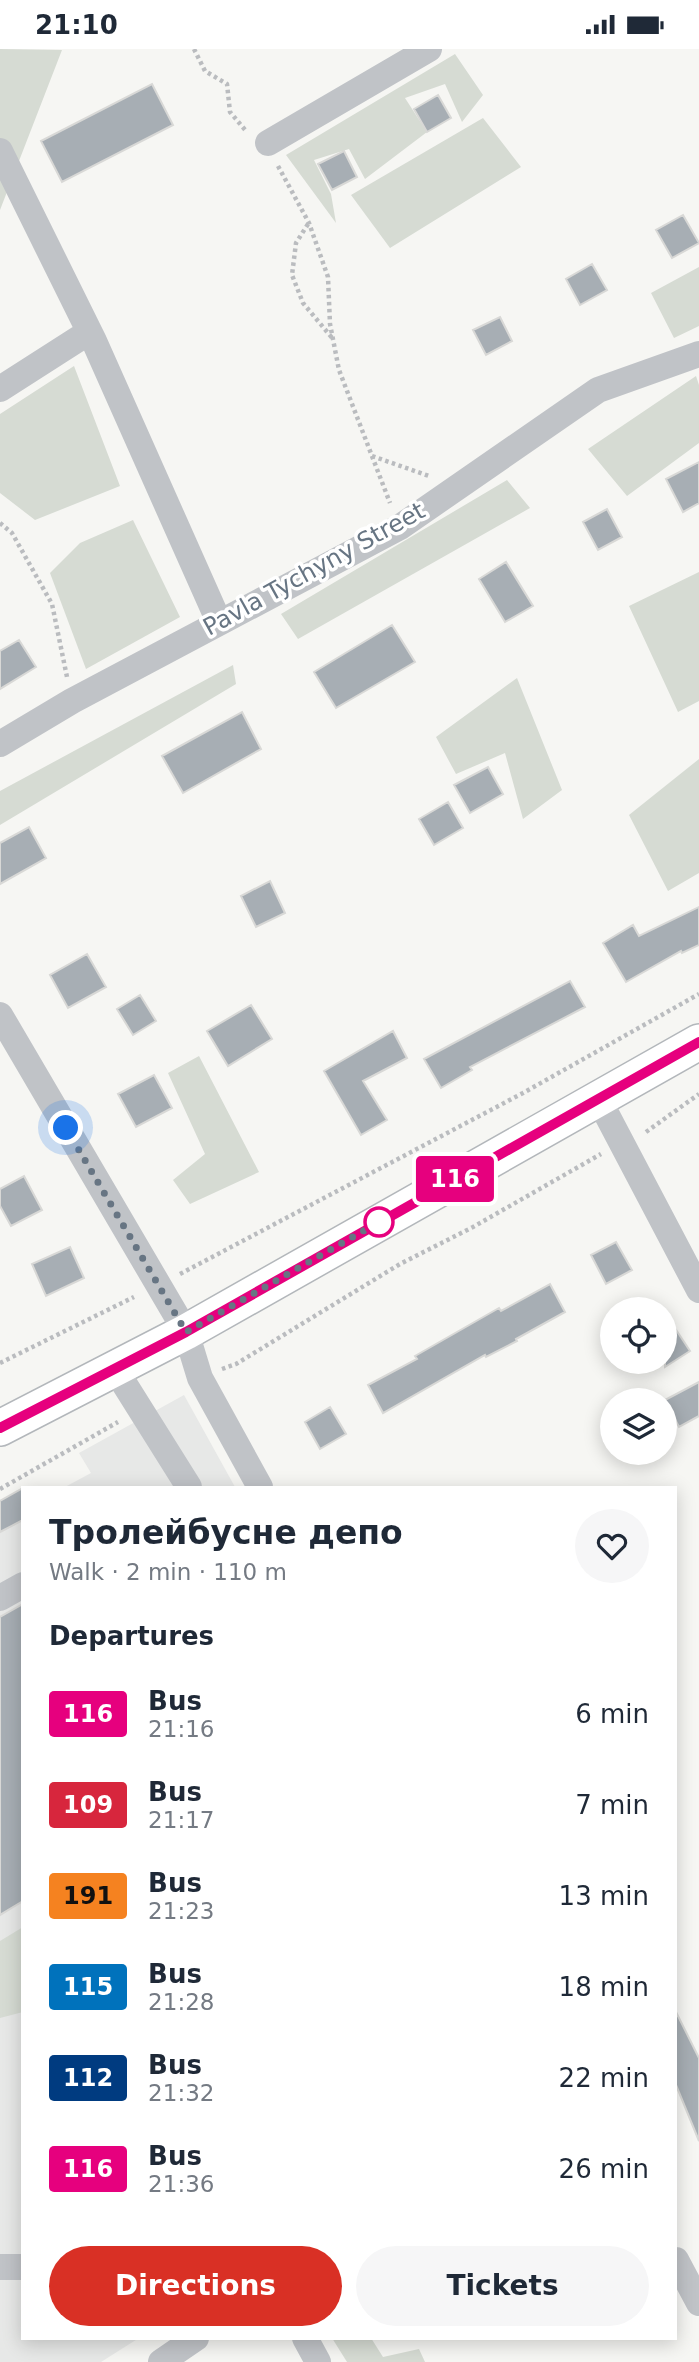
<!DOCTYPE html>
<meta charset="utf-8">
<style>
body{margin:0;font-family:"DejaVu Sans",sans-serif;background:#f6f6f7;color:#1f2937;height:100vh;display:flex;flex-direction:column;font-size:26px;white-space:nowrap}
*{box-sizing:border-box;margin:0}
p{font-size:23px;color:#747a83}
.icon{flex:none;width:38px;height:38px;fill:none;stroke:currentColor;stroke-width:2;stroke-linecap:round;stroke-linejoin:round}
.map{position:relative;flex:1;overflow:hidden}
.details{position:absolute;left:21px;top:1437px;width:656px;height:854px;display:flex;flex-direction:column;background:#fff;border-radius:0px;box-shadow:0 4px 18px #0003}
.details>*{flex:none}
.badge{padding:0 14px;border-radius:5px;font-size:24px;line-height:46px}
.fabs{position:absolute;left:600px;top:1248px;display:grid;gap:14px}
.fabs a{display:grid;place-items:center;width:77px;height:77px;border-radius:50%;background:#fff;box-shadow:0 4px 18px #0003;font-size:35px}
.you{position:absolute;width:35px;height:35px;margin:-18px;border:5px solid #fff;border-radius:50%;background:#1a73e8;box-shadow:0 0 0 10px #1a73e833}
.map>.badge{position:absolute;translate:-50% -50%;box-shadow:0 0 0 4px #fff}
h2{padding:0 28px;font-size:26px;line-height:63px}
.round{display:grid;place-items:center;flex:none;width:74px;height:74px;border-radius:37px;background:#f6f6f7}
.headline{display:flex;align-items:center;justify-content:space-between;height:119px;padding:0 28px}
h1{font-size:33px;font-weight:800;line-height:52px}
.primary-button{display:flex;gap:14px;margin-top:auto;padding:14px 28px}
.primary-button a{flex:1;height:80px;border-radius:42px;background:#d93025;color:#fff;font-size:28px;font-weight:800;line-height:80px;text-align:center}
.primary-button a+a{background:#f6f6f7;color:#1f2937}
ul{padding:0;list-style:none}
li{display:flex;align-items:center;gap:21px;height:91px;padding:0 28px}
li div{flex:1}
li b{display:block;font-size:26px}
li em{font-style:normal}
li .badge{min-width:77px;font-weight:700;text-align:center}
.status{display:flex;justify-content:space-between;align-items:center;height:49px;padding:0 35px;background:#fff;direction:ltr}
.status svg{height:19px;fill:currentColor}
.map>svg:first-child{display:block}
.built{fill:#e7e8e7}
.green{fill:#d6dbd3}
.building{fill:#a7aeb4;stroke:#d8d8d6;stroke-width:2}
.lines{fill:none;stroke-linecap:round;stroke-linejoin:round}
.major-casing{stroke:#b3b7bb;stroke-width:38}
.path{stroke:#babcbf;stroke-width:4.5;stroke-dasharray:3.5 3.5;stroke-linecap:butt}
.minor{stroke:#c0c3c7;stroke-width:26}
.major{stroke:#fff;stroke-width:35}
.line-casing{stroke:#fff;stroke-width:16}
.line{stroke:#e6007e;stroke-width:10}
.walk{stroke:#677583;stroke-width:7;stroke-dasharray:0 12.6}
.stop-dot{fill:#fff;stroke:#e6007e;stroke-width:3.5}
.labels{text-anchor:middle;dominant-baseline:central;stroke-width:7;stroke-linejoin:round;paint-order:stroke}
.street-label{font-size:24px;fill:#677583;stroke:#fff}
</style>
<div class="status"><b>21:10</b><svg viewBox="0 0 49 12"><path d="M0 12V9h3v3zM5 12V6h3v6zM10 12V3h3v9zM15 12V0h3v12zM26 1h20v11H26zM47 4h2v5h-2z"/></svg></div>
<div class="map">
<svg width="699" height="2313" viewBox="0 0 699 2313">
<rect width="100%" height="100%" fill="#f6f6f3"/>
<path class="built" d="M 184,1346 L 235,1438 L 65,1438 L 91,1424 L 79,1404 Z
M 23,1465 L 23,2289 L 139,2289 L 101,2313 L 0,2313 L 0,1480 Z"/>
<path class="green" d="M 0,0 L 62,1 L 0,161 Z
M 455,5 L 483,46 L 462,73 L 445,35 L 405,49 L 427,83 L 365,130 L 349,100 L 314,111 L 331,145 L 336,174 L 286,106 Z
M 483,69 L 521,118 L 390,199 L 351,146 Z
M 699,218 L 699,277 L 674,289 L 651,244 Z
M 74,317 L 120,437 L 35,471 L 0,444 L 0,365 Z
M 696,327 L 699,336 L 699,394 L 627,447 L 588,400 Z
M 507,431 L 530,459 L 298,590 L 281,565 Z
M 133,471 L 180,568 L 86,620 L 50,524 L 80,494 Z
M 699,523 L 699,652 L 678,663 L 629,557 Z
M 233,616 L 236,635 L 0,776 L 0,742 Z
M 517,629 L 562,741 L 523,770 L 505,704 L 456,725 L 436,688 Z
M 699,710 L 699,824 L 668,842 L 629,766 Z
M 199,1007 L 259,1123 L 190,1155 L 173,1131 L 205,1105 L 168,1024 Z
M 23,1878 L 23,1963 L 0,1969 L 0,1892 Z
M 332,2289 L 371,2289 L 383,2308 L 419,2300 L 425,2313 L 347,2313 Z"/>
<path class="building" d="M 152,35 L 173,76 L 62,133 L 41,92 Z
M 438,46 L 451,69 L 427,83 L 414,60 Z
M 344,102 L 357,128 L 332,141 L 318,115 Z
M 683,166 L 699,194 L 672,209 L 656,181 Z
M 592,215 L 607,241 L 580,256 L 566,230 Z
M 500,268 L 512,292 L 486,306 L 473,281 Z
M 699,413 L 699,454 L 683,463 L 666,430 Z
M 607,460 L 622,488 L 598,501 L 583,473 Z
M 506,513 L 533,557 L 505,573 L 479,530 Z
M 392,576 L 415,613 L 336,659 L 314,623 Z
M 19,591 L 36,618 L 0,640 L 0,602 Z
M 242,663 L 261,700 L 183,744 L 162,707 Z
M 488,718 L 503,745 L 470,764 L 454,736 Z
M 448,753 L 463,779 L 434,796 L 419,770 Z
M 29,778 L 46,809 L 0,835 L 0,794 Z
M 270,832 L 285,864 L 256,878 L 241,847 Z
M 699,858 L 699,896 L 682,904 L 681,902 L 626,933 L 603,894 L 633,876 L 639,887 Z
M 87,905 L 106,938 L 68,959 L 50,926 Z
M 570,932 L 585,958 L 470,1018 L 472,1021 L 441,1039 L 424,1010 Z
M 140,946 L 156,972 L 133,986 L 117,960 Z
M 251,956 L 272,990 L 228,1017 L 207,982 Z
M 393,982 L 407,1009 L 363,1032 L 387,1071 L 361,1086 L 324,1022 Z
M 154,1026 L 172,1059 L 136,1078 L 118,1045 Z
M 24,1127 L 42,1161 L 11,1177 L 0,1157 L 0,1140 Z
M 616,1193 L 632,1221 L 606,1235 L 591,1206 Z
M 70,1198 L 84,1229 L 46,1247 L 32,1215 Z
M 550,1235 L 565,1263 L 516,1290 L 517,1292 L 486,1308 L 485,1306 L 383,1364 L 368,1336 L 417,1310 L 415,1307 L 499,1259 L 501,1262 Z
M 665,1264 L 690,1302 L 665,1318 Z
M 699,1333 L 699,1367 L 679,1378 L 665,1351 Z
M 330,1358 L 346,1385 L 320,1400 L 305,1373 Z
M 23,1439 L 23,1471 L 0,1483 L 0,1452 Z
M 23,1555 L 23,1852 L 0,1866 L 0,1568 Z
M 676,1963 L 699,2009 L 699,2092 L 676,2036 Z"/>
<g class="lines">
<g class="major-casing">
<path id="major" d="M 0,1379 L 186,1283 L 699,993"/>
</g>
<path class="path" d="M 194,0 L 205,22 L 227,35 L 230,63 L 246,82
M 278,117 L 309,174 L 328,228 L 330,275 L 339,321 L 390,454
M 308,175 L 296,194 L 292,226 L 303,254 L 333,290
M 372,407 L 429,427
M 0,474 L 12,484 L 52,555 L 67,628
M 646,1083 L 699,1045
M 180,1225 L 523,1044 L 699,945
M 0,1314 L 134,1248
M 222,1320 L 236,1315 L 400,1215 L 473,1178 L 601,1105
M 0,1440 L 118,1373"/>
<path class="minor" d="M 268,94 L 429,0
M 0,102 L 94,292 L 219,573
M 0,340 L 89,283
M 0,695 L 72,652 L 400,478 L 598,341 L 699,305
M 0,966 L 186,1283 L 200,1329 L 260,1438
M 598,1049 L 699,1241
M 115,1320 L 189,1438
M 0,1549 L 23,1536
M 676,2211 L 699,2254
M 0,2218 L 23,2218
M 305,2289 L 318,2313
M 161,2313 L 196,2289"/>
<use href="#major" class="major"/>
</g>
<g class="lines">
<g class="line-casing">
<path id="line" d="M 0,1379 L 186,1283 L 699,993"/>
</g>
<use href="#line" class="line"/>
<path class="walk" d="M 66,1079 L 186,1283 L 379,1173"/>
</g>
<circle class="stop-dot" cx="379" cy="1173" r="14"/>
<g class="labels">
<g class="street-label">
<text transform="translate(314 520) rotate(-29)">Pavla Tychyny Street</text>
</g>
</g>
</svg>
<div class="fabs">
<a><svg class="icon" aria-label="locate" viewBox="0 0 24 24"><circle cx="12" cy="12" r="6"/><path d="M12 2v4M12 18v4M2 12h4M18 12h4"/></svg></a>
<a><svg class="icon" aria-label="layers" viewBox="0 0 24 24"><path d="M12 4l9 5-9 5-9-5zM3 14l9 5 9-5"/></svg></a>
</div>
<div class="you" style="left:66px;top:1079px"></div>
<b class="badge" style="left:455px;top:1130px;background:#e6007e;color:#fff">116</b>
<section class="details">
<div class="headline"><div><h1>Тролейбусне депо</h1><p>Walk · 2 min · 110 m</p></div><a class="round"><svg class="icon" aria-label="heart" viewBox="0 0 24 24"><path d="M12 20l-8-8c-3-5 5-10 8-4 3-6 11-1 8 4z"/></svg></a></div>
<h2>Departures</h2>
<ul>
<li><span class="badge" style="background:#e6007e;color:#fff">116</span><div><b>Bus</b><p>21:16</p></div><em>6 min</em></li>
<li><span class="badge" style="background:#d7263d;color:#fff">109</span><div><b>Bus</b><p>21:17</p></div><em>7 min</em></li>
<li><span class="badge" style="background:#f58220;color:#111">191</span><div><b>Bus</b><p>21:23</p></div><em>13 min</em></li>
<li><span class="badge" style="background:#0072bc;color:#fff">115</span><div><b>Bus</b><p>21:28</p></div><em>18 min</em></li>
<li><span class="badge" style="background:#003b80;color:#fff">112</span><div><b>Bus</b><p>21:32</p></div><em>22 min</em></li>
<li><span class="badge" style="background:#e6007e;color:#fff">116</span><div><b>Bus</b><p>21:36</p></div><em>26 min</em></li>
</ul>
<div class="primary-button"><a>Directions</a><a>Tickets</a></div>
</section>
</div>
